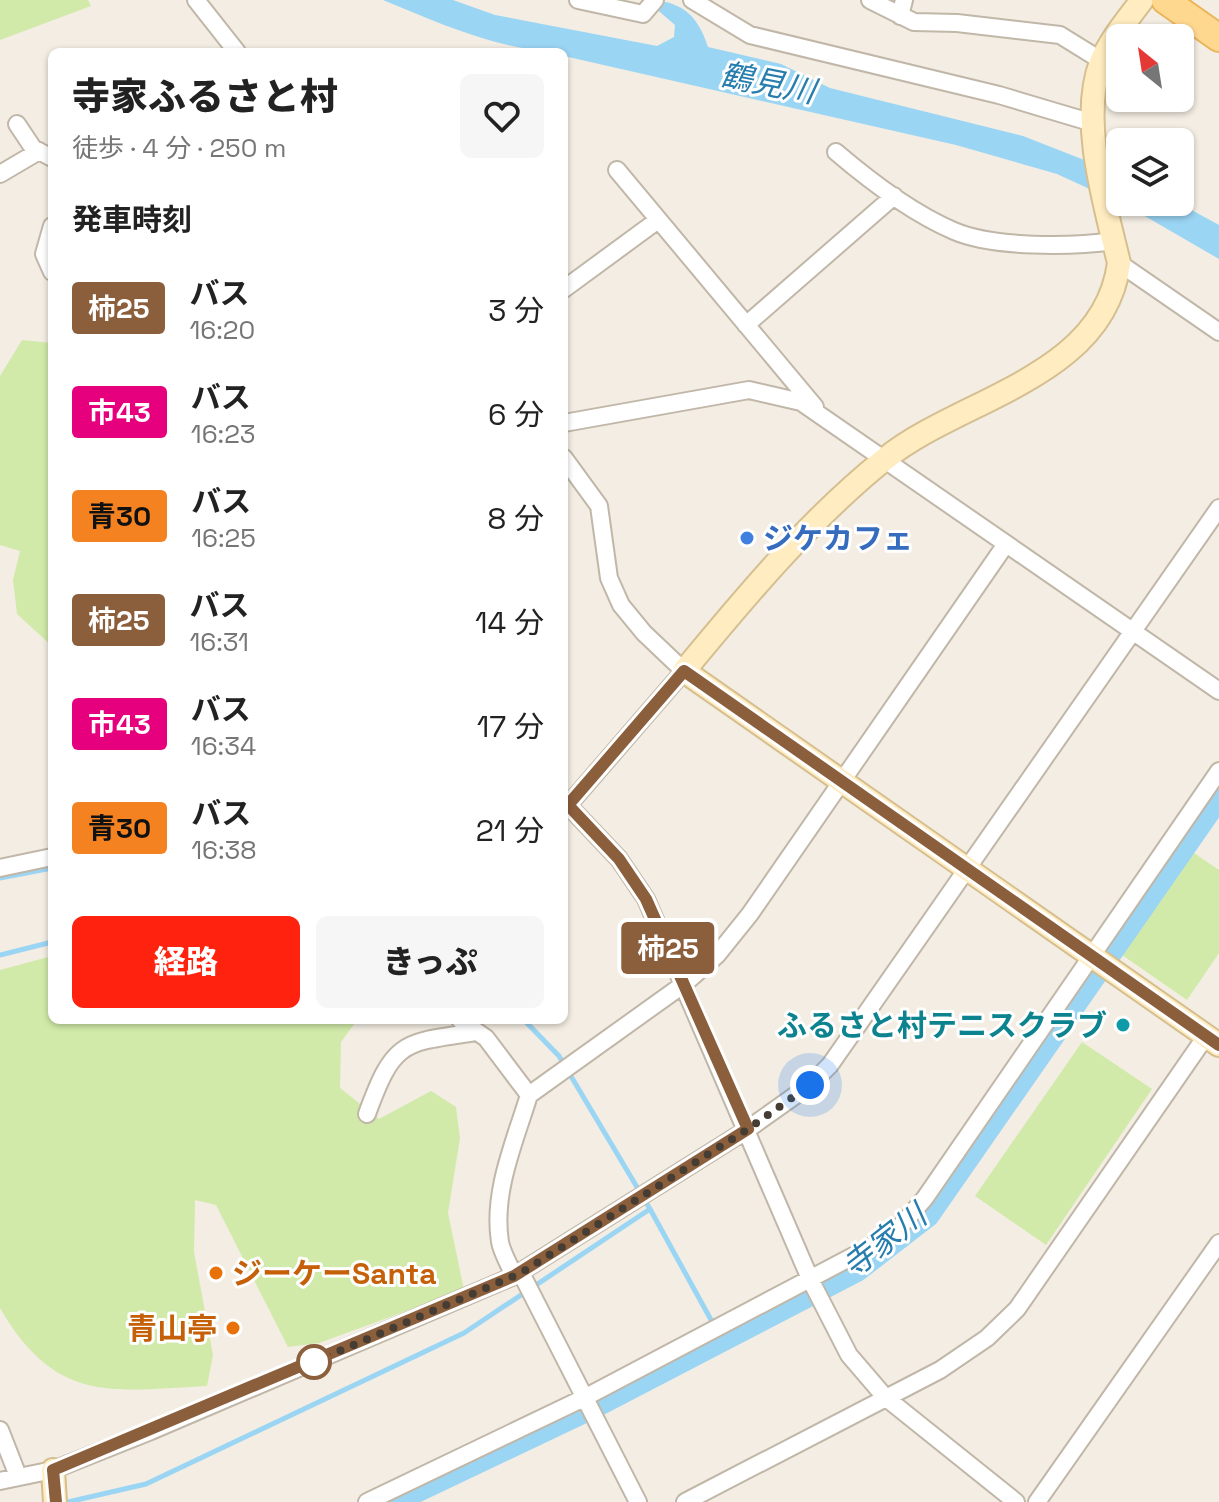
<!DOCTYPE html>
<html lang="ja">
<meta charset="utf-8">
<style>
body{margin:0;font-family:"Space Grotesk","Noto Sans JP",sans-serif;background:#f6f6f6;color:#222;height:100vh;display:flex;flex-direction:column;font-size:30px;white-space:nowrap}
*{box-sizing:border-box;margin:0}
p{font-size:26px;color:#767676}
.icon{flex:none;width:44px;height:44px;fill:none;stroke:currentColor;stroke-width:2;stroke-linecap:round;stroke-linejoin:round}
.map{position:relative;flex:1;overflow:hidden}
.details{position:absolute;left:48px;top:48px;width:520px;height:976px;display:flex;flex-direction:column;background:#fff;border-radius:12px;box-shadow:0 2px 6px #0004}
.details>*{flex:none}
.badge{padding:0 16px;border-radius:6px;font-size:28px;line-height:52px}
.needle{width:52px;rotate:330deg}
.tools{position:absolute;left:1106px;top:24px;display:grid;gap:16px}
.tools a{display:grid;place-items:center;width:88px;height:88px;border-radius:12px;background:#fff;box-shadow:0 2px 6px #0004;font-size:40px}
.you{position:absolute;width:40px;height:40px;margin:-20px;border:6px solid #fff;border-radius:50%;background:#1a73e8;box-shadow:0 0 0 12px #1a73e833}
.map>.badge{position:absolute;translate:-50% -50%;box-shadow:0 0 0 4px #fff}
h2{padding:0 24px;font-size:30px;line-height:72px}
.round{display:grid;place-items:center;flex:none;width:84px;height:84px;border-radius:12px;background:#f6f6f6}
.overview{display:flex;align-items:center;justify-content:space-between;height:136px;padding:0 24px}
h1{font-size:38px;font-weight:800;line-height:60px}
.button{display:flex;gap:16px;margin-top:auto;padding:16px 24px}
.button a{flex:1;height:92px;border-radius:12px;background:#ff220e;color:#fff;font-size:32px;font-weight:800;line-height:92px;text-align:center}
.button a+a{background:#f6f6f6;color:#222}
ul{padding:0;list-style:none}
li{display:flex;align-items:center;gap:24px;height:104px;padding:0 24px}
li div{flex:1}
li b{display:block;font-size:30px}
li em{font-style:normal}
li .badge{min-width:88px;font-weight:700;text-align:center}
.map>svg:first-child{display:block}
.green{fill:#d1eaa9}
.water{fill:#9bd5f4}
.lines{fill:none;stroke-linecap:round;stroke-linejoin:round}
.stream{stroke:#9bd5f4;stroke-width:5}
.river{stroke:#9bd5f4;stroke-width:28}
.street-casing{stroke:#c1b7a8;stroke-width:20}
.secondary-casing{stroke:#d5bf90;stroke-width:26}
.primary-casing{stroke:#eab559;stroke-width:30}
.street{stroke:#fff;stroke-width:16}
.secondary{stroke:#ffecc1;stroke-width:22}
.primary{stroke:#ffd890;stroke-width:26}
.line-casing{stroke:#fff;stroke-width:18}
.line{stroke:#8b5e3c;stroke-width:12}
.walk{stroke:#453d33;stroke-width:8;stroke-dasharray:0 14.4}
.shop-dot{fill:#3f7fe0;stroke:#fff;stroke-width:3}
.culture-dot{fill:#0f9aa8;stroke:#fff;stroke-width:3}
.food-dot{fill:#e8710a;stroke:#fff;stroke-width:3}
.stop-dot{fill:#fff;stroke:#8b5e3c;stroke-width:4}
.labels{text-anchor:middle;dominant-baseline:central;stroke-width:6;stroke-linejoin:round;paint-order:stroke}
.shop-label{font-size:30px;font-weight:bold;fill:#366cbe;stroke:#fff;text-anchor:start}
.culture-label{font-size:30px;font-weight:bold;fill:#0d838f;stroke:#fff;text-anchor:end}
.food-label{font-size:30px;font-weight:bold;fill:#c56008;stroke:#fff;text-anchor:start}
.water-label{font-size:32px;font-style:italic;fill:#267dae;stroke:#fff}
</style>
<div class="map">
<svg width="1219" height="1502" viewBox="0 0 1219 1502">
<rect width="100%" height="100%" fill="#f3ede3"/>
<path class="green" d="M 0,0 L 88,0 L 91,6 L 0,40 Z
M 22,340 L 52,343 L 52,646 L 17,614 L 13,580 L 20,551 L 0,545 L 0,376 Z
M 1194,853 L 1219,870 L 1219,953 L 1187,1000 L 1122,955 Z
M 52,956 L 52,1020 L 357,1020 L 341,1042 L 340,1088 L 379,1119 L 431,1091 L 456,1107 L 460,1138 L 448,1213 L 464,1290 L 319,1343 L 288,1347 L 216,1205 L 195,1200 L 194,1252 L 213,1355 L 207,1386 C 110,1391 56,1404 0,1308 L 0,970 Z
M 1082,1042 L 1152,1089 L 1046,1245 L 975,1196 Z"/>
<path class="water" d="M 383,0 L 453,0 L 495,15 L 657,46 L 674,37 L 675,25 L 646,0 C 681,0 698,15 708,47 L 781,64 L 830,88 L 1023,136 L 1120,174 L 1120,202 L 1177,202 L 1219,225 L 1219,259 L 1131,208 L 1057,174 L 956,145 L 564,56 L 564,52 C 502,52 439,23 383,0 Z"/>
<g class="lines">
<path class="stream" d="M 0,878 L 52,868
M 0,955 L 52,942
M 524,1020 L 559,1056 L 650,1209 L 721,1338
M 68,1502 L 146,1484 L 464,1333 L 650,1209"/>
<path class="river" d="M 388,1502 L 596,1403 L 856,1268 L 926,1214 L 1219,793"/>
<g class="street-casing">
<path id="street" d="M 196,0 L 237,52
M 578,0 L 643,14 L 655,0
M 692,0 L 750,35 L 999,95 L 1093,123
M 870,0 L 914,22 L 957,23 L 1060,35 L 1102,61
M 900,16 L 904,0
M 17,124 L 33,148 L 52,158
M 836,152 C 870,181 912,213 954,231 C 994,248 1071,247 1114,241
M 617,170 L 815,407
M 0,174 L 39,151
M 52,226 L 44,254 L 52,272
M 1119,263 L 1219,332
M 564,289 L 658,220
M 746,325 L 894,196
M 564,423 L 749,390 L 801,402 L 1219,691
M 564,458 L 599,506 L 609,578 L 621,605 L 644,633 L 684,671 L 564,810
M 564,801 L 619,859 L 646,899 L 811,1281 L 849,1355 L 885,1397 L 1016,1502
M 0,868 L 52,857
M 460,1020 L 486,1038 L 529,1095 C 515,1141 492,1192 500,1242 C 502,1253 510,1266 514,1276
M 529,1095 L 684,984 L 717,955 L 750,914 L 1006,544
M 367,1114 C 394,1040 402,1043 476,1032
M 521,1273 L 638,1502
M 0,1430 L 18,1476
M 0,1481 L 53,1470 L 151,1431 L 514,1276 L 748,1129 L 810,1085 L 830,1065 L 1219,508
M 367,1502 L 584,1398 L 893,1235 L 925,1198 L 1219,771
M 685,1502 L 940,1370 L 987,1338 L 1017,1309 L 1206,1036
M 1037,1502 L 1219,1243"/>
</g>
<g class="secondary-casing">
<path id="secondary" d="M 1142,0 C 1128,19 1110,40 1101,62 C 1079,120 1105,204 1119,263 C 1104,378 960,398 885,459 C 810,519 745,597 684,671 L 1219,1045
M 53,1470 L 55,1502"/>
</g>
<g class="primary-casing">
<path id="primary" d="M 1165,0 L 1219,38"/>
</g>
<use href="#street" class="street"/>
<use href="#secondary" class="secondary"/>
<use href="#primary" class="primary"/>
</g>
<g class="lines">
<g class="line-casing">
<path id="line" d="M 56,1502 L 53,1470 L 514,1276 L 748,1129 L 646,899 L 619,859 L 568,805 L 684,671 L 1219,1045"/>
</g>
<use href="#line" class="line"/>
<path class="walk" d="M 314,1362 L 521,1273 L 748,1129 L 810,1085"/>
</g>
<circle class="shop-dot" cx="747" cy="538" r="8"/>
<circle class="culture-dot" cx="1123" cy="1025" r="8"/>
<g class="food-dot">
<circle cx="216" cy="1273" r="8"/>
<circle cx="233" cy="1328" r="8"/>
</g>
<circle class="stop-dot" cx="314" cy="1362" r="16"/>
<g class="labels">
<g class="shop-label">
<text x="763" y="538">ジケカフェ</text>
</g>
<g class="culture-label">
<text x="1107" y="1025">ふるさと村テニスクラブ</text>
</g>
<g class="food-label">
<text x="232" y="1273">ジーケーSanta</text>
<text x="217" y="1328" text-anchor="end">青山亭</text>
</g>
<g class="water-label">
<text transform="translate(768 83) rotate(11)">鶴見川</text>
<text transform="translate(884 1241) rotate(-38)">寺家川</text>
</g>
</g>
</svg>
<div class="tools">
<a><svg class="needle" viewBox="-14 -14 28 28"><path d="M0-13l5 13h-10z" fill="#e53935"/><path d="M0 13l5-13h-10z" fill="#767676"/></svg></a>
<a><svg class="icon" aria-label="layers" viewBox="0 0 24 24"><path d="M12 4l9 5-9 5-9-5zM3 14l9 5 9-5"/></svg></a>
</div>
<div class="you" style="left:810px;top:1085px"></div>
<b class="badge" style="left:668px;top:948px;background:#8b5e3c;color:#fff">柿25</b>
<section class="details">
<div class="overview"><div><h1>寺家ふるさと村</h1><p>徒歩 · 4 分 · 250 m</p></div><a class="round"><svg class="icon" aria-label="heart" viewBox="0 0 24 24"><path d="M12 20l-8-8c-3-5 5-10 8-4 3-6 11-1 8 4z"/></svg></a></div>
<h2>発車時刻</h2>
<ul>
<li><span class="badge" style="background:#8b5e3c;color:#fff">柿25</span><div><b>バス</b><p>16:20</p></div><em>3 分</em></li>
<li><span class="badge" style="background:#e6007e;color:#fff">市43</span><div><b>バス</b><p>16:23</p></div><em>6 分</em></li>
<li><span class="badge" style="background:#f58220;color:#111">青30</span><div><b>バス</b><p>16:25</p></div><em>8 分</em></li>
<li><span class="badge" style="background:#8b5e3c;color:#fff">柿25</span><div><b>バス</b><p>16:31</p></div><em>14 分</em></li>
<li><span class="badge" style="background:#e6007e;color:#fff">市43</span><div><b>バス</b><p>16:34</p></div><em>17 分</em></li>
<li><span class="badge" style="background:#f58220;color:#111">青30</span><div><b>バス</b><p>16:38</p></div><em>21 分</em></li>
</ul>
<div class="button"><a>経路</a><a>きっぷ</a></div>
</section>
</div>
